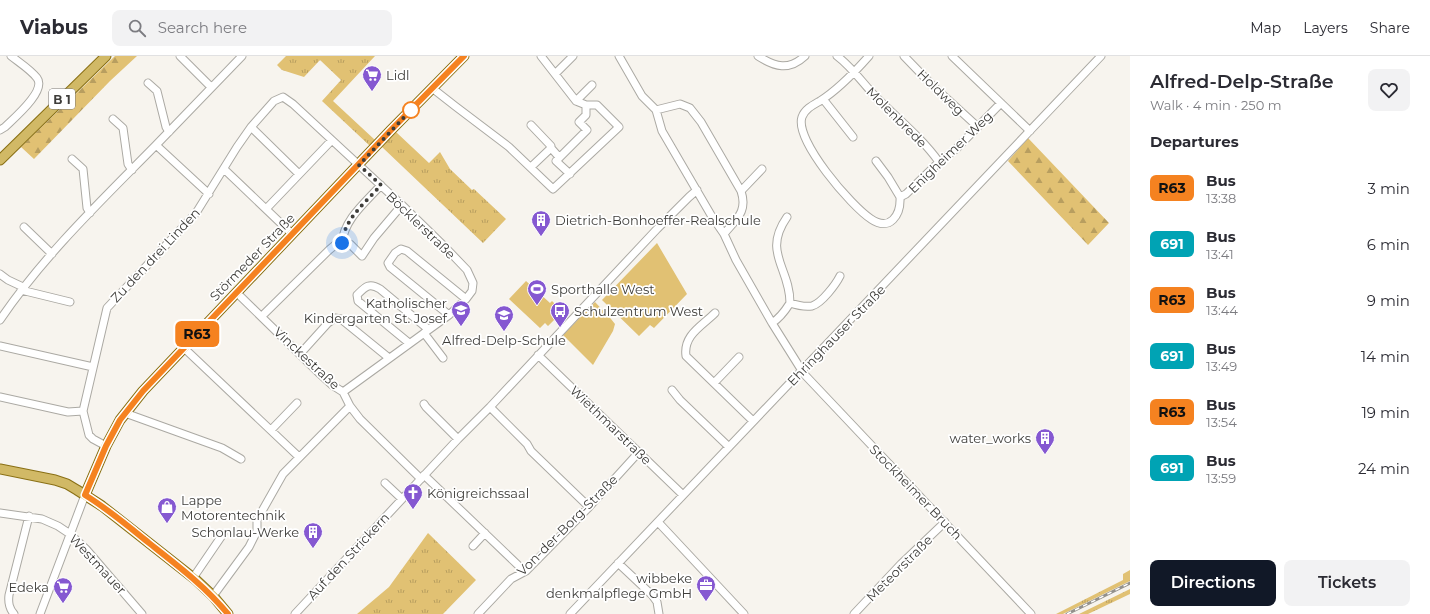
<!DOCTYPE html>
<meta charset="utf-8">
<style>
body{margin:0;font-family:Montserrat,sans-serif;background:#f2f2f3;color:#2b2b33;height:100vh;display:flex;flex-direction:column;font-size:15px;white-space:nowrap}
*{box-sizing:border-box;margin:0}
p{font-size:13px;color:#7c7c81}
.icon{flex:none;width:22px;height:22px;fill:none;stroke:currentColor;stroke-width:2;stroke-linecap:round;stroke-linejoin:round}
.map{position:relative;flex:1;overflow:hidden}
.sheet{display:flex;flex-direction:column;background:#fff;width:300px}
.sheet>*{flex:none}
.badge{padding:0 8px;border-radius:6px;font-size:14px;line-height:26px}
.you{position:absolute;width:20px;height:20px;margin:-10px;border:3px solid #fff;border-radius:50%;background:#1a73e8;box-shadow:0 0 0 6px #1a73e833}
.map>.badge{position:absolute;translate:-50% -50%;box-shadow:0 0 0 2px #fff}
h2{padding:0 20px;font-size:15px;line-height:36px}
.round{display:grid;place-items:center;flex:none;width:42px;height:42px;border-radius:8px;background:#f2f2f3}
.headline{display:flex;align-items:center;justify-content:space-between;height:68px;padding:0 20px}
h1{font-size:19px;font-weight:600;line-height:30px}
.primary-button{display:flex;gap:8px;margin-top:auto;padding:8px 20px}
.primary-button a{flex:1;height:46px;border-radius:8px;background:#111827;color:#fff;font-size:16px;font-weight:600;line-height:46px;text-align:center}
.primary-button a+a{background:#f2f2f3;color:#2b2b33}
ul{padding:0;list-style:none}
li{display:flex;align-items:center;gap:12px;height:56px;padding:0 20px}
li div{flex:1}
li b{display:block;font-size:15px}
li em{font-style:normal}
li .badge{min-width:44px;font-weight:700;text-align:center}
header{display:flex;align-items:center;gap:24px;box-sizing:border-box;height:56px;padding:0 20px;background:#fff;border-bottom:1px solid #e1e1e2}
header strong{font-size:19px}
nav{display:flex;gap:22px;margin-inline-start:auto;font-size:14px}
.search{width:280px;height:36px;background:#f2f2f3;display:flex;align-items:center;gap:10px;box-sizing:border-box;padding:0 14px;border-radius:8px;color:#7c7c81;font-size:15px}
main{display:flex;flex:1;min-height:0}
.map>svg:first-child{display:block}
.grass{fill:url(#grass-tufts)}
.forest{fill:url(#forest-firs)}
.park{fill:#e1c173}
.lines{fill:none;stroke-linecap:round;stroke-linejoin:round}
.minor-casing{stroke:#aba9a3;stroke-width:9}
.major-casing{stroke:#896f14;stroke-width:11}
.minor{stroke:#fff;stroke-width:7}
.major{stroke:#d1b966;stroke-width:9}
.rail-casing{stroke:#93918c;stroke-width:3}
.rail{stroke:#fff;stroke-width:1.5;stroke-dasharray:4.5;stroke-linecap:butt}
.line-casing{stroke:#fff;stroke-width:9}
.line{stroke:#f58220;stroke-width:6}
.walk{stroke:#3e3d3a;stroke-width:4;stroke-dasharray:0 7.2}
.stop-dot{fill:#fff;stroke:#f58220;stroke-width:2}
.labels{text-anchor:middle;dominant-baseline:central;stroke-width:3.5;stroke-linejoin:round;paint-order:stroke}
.shield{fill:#fff;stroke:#787775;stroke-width:1}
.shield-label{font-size:12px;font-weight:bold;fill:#3e3d3a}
.poi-label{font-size:13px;fill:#3e3d3a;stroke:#fff;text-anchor:start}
.street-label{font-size:13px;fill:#3e3d3a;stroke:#fff}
</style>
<header>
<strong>Viabus</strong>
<div class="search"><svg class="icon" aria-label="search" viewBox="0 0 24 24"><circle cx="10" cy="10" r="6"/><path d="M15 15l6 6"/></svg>Search here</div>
<nav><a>Map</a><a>Layers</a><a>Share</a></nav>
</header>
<main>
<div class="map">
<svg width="1130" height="558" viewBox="0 0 1130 558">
<defs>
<pattern id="grass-tufts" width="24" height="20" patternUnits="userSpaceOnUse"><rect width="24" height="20" fill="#e1c173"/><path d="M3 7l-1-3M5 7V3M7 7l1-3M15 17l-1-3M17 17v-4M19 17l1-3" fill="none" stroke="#b89e5f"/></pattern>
<pattern id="forest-firs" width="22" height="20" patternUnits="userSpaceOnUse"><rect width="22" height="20" fill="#e1c173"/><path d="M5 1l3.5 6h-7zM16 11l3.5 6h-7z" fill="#b89e5f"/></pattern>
</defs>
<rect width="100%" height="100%" fill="#f7f4ee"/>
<path class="grass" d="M 286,0 L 375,0 L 333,45 L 375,84 L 370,90 L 322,45 L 341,24 L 320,4 L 304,21 L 282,14 L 277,9 Z
M 396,76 L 429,107 L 440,96 L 450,113 L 472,134 L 474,133 L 506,163 L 483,187 L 382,91 Z
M 428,477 L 476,524 L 443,558 L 357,558 L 389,531 Z
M 1130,514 L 1130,525 L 1063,558 L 1056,558 L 1123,524 L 1123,518 Z
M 1130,533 L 1130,538 L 1088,558 L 1079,558 Z"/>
<path class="forest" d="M 115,0 L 137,0 L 110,25 L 34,103 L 21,91 Z
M 1028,82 L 1109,167 L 1088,189 L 1008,105 Z"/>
<path class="park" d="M 657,187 L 687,238 L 654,272 L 650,269 L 639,280 L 602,244 Z
M 526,225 L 550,247 L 552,245 L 560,253 L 558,255 L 562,259 L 557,265 L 555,263 L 548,270 L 545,267 L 540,272 L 509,243 Z
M 595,246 L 611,263 L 615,268 L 613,275 L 593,309 L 563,279 Z"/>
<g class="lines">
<g class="minor-casing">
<path id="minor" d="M 180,0 L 211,31
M 619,0 L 642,40 L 656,54 L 662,75 L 711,159 L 724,178 L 736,204 L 772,267 L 804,318 L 1031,558
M 758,0 C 775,11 789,15 805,0
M 837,0 C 853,12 863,28 877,42 C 898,63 922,82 939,106
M 869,0 C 854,17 839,33 820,45 C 813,49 805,53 802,61 C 794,84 852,151 871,163 C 890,176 901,159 900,141 L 906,138 L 939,106 L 956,93 L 1001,47
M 904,0 L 932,29 L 978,71
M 952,0 L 1030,75
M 555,18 L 573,0
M 148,27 L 157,35 L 166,71 L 169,76
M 432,32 L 455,50 L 509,91 L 553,133 L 619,71 L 597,49 L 586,49 L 576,45 L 541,0
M 823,43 L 853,81
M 576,45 L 592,29
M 656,54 L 680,48 L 690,52 L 701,66 L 741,135 C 748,156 736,163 724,178
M 113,63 L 123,72 L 128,108 L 132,114
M 531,69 L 551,90 L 551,92 L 559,101
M 251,71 L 299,118
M 0,74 L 5,71 C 13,63 47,35 37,22 C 31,14 20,7 11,0
M 156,89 L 242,0
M 72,103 L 83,113 L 87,152 L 90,157
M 876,105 L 888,121 L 900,141
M 531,111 L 551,92
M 224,113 L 292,178
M 570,118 L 556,105 L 587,74 L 579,66 L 586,59 L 586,49
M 741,135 L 762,113
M 266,153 L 331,85
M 787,161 C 762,197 790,211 790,247
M 24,171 L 52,198
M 342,187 L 350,188 L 362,200 L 374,182 L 402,149
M 342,187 C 344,163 366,146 381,129
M 0,218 L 8,224 L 23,231
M 21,234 L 70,246
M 237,237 L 320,318 L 332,329 L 343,336 L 350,350 L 360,363 L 421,423
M 715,257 C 702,270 683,279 686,300 L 753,365
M 449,259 L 390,211 L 388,207 L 395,197 L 401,193 L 407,195 L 466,243
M 262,260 L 329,194 L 335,189 L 342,187
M 0,264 C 44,199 102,144 156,89 L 209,138
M 772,267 C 780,262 785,255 790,247 C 796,249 805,251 812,250 C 822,247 836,228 840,220
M 424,277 L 443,302
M 409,287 L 358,245 L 357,239 C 365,231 369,226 380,233 L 428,273
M 0,290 L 93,311
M 184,292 L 299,401
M 300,298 L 328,267 L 335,262 L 341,263 L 389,302
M 538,299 L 683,439
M 714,327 L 739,301
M 672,334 L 680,344 L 729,391
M 0,341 L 68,356 L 83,355
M 424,348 L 426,351 L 458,383
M 490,351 L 527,388 L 531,395 L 589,451
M 125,357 L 222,392 L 241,403
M 271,374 L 297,347
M 106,390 L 93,383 L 89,379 L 83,355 L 107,252 L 196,157 L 237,91 L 251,71 L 274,45 L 283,41 L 293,48 L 402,149 L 444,190 L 467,214 L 473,227 L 472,235 L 466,243 L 449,259 L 343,336
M 424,419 L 521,512 L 520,518
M 385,427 L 402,443
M 0,457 L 42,463 L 58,470 L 70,478 L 86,493 L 142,558
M 658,466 L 744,558
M 473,490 L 485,477
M 618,507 L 652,539 L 657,546 L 659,558
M 193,522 L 223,478
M 213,540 L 249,491 L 257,475 L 257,464 L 283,418 L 350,350
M 14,558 C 9,552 8,547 9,539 L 29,460
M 40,558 L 85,439
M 295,558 L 458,383 L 490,351 L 657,173 L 689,141 L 697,134
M 478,558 L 511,523 L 526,515 L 589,451 L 639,396
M 570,558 L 1101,0
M 854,558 L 901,508 L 945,466"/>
</g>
<g class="major-casing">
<path id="major" d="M 0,104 L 106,0
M 0,413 L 55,424 L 67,428 L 77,434 L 102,450 L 196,524 L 213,540 L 228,558
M 85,439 L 106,390 L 120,364 L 143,335 L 391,74 L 464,0"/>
</g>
<use href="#minor" class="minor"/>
<use href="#major" class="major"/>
<g class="rail-casing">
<path id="rail" d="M 1067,558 L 1130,527"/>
</g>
<use href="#rail" class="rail"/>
</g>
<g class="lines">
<g class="line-casing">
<path id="line" d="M 228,558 C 205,530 177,509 149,487 C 128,470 108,453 85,439 L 106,390 L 120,364 L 143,335 L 391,74 L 464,0"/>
</g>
<use href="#line" class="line"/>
<path class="walk" d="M 342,187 C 344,163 366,146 381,129 L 359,109 L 411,54"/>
</g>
<defs>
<g id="supermarket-pin" transform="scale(1)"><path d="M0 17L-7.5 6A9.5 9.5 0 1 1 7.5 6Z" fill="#8558d1" stroke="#fff"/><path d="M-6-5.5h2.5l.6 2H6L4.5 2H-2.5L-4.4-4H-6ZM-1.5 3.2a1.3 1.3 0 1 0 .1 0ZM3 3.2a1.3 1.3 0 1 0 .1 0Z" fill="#fff"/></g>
<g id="building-pin" transform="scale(1)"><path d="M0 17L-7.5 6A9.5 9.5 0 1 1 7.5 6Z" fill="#8558d1" stroke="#fff"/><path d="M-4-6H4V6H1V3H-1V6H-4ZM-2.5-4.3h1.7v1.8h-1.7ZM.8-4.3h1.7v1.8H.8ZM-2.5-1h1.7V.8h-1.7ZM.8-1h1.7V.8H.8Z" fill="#fff"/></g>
<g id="stadium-pin" transform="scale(1)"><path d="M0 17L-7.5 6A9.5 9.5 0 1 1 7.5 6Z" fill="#8558d1" stroke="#fff"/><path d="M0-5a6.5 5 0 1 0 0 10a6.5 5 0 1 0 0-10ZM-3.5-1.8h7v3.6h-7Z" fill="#fff"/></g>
<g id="school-pin" transform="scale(1)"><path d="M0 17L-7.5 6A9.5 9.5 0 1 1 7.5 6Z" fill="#8558d1" stroke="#fff"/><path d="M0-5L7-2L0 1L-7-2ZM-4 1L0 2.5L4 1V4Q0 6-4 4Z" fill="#fff"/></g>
<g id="bus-pin" transform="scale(1)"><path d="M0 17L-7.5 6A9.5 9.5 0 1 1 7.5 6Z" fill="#8558d1" stroke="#fff"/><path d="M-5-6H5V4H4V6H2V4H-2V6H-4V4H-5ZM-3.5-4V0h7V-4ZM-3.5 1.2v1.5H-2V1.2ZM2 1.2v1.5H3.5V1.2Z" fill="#fff"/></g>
<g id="church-pin" transform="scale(1)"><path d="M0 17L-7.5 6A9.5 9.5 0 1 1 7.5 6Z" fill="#8558d1" stroke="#fff"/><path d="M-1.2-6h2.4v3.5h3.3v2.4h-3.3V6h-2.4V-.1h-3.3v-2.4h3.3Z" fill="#fff"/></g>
<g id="shop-pin" transform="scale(1)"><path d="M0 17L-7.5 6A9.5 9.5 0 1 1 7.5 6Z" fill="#8558d1" stroke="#fff"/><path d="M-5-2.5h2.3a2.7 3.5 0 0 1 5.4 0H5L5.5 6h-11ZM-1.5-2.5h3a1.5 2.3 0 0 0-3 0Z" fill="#fff"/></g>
<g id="office-pin" transform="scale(1)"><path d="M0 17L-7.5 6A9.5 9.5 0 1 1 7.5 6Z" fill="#8558d1" stroke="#fff"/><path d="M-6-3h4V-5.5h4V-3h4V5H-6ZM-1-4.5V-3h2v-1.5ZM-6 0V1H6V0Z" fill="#fff"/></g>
</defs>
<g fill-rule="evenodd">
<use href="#supermarket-pin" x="372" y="19"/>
<use href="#building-pin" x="541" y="164"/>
<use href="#stadium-pin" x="537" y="233"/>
<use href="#school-pin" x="461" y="254"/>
<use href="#bus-pin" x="560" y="255"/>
<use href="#school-pin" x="504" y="259"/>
<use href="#building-pin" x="1045" y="382"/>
<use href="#church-pin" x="413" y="437"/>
<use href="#shop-pin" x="167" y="451"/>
<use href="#building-pin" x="313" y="476"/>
<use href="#office-pin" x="706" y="529"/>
<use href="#supermarket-pin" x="63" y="531"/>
</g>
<circle class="stop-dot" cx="411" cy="54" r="8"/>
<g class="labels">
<rect class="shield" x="49" y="33" width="26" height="20" rx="3"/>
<g class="shield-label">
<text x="62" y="43">B 1</text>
</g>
<g class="poi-label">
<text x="386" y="19">Lidl</text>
<text x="555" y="164">Dietrich-Bonhoeffer-Realschule</text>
<text x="551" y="233">Sporthalle West</text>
<text x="447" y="247" text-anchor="end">Katholischer<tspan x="447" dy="15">Kindergarten St. Josef</tspan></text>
<text x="574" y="255">Schulzentrum West</text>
<text x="504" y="284" text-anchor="middle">Alfred-Delp-Schule</text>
<text x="1031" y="382" text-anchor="end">water_works</text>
<text x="427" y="437">Königreichssaal</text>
<text x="181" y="444">Lappe<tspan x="181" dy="15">Motorentechnik</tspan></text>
<text x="299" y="476" text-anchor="end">Schonlau-Werke</text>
<text x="692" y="522" text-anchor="end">wibbeke<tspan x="692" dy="15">denkmalpflege GmbH</tspan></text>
<text x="49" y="531" text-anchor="end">Edeka</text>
</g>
<g class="street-label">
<text transform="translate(941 36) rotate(44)">Holdweg</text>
<text transform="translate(897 61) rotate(45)">Molenbrede</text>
<text transform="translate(950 96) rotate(-44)">Enigheimer Weg</text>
<text transform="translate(421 169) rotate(44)">Böcklerstraße</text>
<text transform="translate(155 199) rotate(-47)">Zu den drei Linden</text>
<text transform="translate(252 201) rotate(-46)">Störmeder Straße</text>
<text transform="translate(836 279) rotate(-46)">Ehringhauser Straße</text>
<text transform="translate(307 302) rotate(43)">Vinckestraße</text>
<text transform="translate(611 369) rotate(44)">Wiethmarstraße</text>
<text transform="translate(916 436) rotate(46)">Stockheimer Bruch</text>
<text transform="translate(567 469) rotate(-45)">Von-der-Borg-Straße</text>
<text transform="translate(348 500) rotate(-47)">Auf den Strickern</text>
<text transform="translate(98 508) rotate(47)">Westmauer</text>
<text transform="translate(899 512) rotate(-45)">Meteorstraße</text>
</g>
</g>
</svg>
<div class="you" style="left:342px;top:187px"></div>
<b class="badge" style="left:197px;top:278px;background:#f58220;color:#111">R63</b>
</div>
<section class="sheet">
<div class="headline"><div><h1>Alfred-Delp-Straße</h1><p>Walk · 4 min · 250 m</p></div><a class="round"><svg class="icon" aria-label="heart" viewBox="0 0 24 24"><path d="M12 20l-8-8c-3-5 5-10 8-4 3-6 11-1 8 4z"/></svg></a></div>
<h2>Departures</h2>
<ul>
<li><span class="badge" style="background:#f58220;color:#111">R63</span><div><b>Bus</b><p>13:38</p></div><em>3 min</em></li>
<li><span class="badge" style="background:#00a3b4;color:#fff">691</span><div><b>Bus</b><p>13:41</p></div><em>6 min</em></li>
<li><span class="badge" style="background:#f58220;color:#111">R63</span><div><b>Bus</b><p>13:44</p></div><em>9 min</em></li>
<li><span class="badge" style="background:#00a3b4;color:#fff">691</span><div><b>Bus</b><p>13:49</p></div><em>14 min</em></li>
<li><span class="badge" style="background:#f58220;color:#111">R63</span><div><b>Bus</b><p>13:54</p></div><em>19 min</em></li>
<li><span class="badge" style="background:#00a3b4;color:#fff">691</span><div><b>Bus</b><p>13:59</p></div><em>24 min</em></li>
</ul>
<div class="primary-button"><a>Directions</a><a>Tickets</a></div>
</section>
</main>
